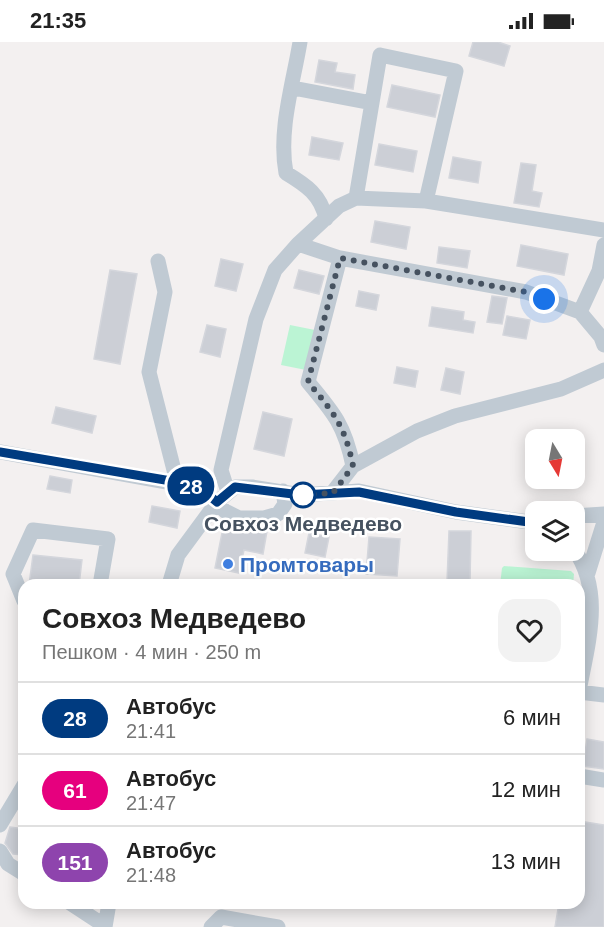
<!DOCTYPE html>
<html lang="ru">
<meta charset="utf-8">
<style>
body{margin:0;font-family:Helvetica,sans-serif;background:#f2f2f2;color:#222;height:100vh;display:flex;flex-direction:column;font-size:22px;white-space:nowrap}
*{box-sizing:border-box;margin:0}
p{font-size:20px;color:#767676}
.icon{flex:none;width:33px;height:33px;fill:none;stroke:currentColor;stroke-width:2;stroke-linecap:round;stroke-linejoin:round}
.map{position:relative;flex:1;overflow:hidden}
.side{position:absolute;left:18px;top:537px;width:567px;height:330px;display:flex;flex-direction:column;background:#fff;border-radius:18px;box-shadow:0 3px 15px #0003}
.side>*{flex:none}
.badge{padding:0 12px;border-radius:20px;font-size:21px;line-height:39px}
.needle{width:39px;rotate:170deg}
.buttons{position:absolute;left:525px;top:387px;display:grid;gap:12px}
.buttons a{display:grid;place-items:center;width:60px;height:60px;border-radius:12px;background:#fff;box-shadow:0 3px 15px #0003;font-size:30px}
.you{position:absolute;width:30px;height:30px;margin:-15px;border:4px solid #fff;border-radius:50%;background:#1a73e8;box-shadow:0 0 0 9px #1a73e833}
.map>.badge{position:absolute;translate:-50% -50%;box-shadow:0 0 0 3px #fff}
.round{display:grid;place-items:center;flex:none;width:63px;height:63px;border-radius:18px;background:#f2f2f2}
.headline{display:flex;align-items:center;justify-content:space-between;height:102px;padding:0 24px}
h1{font-size:28px;font-weight:800;line-height:45px}
ul{padding:0;list-style:none}
li{display:flex;align-items:center;gap:18px;height:72px;padding:0 24px;border-top:2px solid #e0e0e0}
li div{flex:1}
li b{display:block;font-size:22px}
li em{font-style:normal}
li .badge{min-width:66px;font-weight:700;text-align:center}
.status{display:flex;justify-content:space-between;align-items:center;height:42px;padding:0 30px;background:#fff;direction:ltr}
.status svg{height:16px;fill:currentColor}
.map>svg:first-child{display:block}
.green{fill:#bbf4d4}
.building{fill:#cccfd6;stroke:#d4d6dc;stroke-width:1.5}
.lines{fill:none;stroke-linecap:round;stroke-linejoin:round}
.minor{stroke:#c0cad3;stroke-width:15}
.line-casing{stroke:#fff;stroke-width:14}
.line{stroke:#003b80;stroke-width:9}
.walk{stroke:#465260;stroke-width:6;stroke-dasharray:0 10.8}
.stop-dot{fill:#fff;stroke:#003b80;stroke-width:3}
.shop-dot{fill:#3f7fe0;stroke:#fff;stroke-width:2}
.labels{text-anchor:middle;dominant-baseline:central;stroke-width:5;stroke-linejoin:round;paint-order:stroke}
.stop-label{font-size:21px;font-weight:bold;fill:#465260;stroke:#fff}
.shop-label{font-size:21px;font-weight:bold;fill:#366cbe;stroke:#fff;text-anchor:start}
</style>
<div class="status"><b>21:35</b><svg viewBox="0 0 49 12"><path d="M0 12V9h3v3zM5 12V6h3v6zM10 12V3h3v9zM15 12V0h3v12zM26 1h20v11H26zM47 4h2v5h-2z"/></svg></div>
<div class="map">
<svg width="604" height="885" viewBox="0 0 604 885">
<rect width="100%" height="100%" fill="#f3f0f0"/>
<path class="green" d="M 290,283 L 315,288 L 306,328 L 281,323 Z
M 504,524 L 571,529 L 574,532 L 573,543 L 500,543 L 502,526 Z"/>
<path class="building" d="M 473,0 L 498,0 L 510,4 L 504,24 L 469,14 Z
M 319,18 L 337,21 L 335,30 L 355,33 L 353,47 L 315,40 Z
M 392,43 L 440,53 L 435,75 L 387,65 Z
M 312,95 L 343,101 L 339,118 L 309,113 Z
M 379,102 L 417,109 L 413,130 L 375,123 Z
M 453,115 L 481,120 L 478,141 L 449,136 Z
M 521,121 L 536,123 L 532,149 L 542,151 L 539,165 L 514,161 Z
M 375,179 L 410,185 L 406,207 L 371,200 Z
M 521,203 L 568,212 L 564,233 L 517,224 Z
M 439,205 L 470,209 L 467,226 L 437,221 Z
M 221,217 L 243,222 L 236,249 L 215,244 Z
M 110,228 L 137,232 L 120,322 L 94,317 Z
M 299,228 L 324,234 L 319,252 L 294,246 Z
M 359,249 L 379,253 L 376,268 L 356,264 Z
M 492,254 L 507,256 L 502,282 L 487,280 Z
M 432,265 L 464,270 L 463,278 L 475,280 L 473,291 L 429,284 Z
M 507,274 L 530,278 L 526,297 L 503,293 Z
M 207,283 L 226,287 L 220,315 L 200,310 Z
M 397,325 L 418,329 L 415,345 L 394,341 Z
M 446,326 L 464,330 L 460,352 L 441,348 Z
M 56,365 L 96,374 L 92,391 L 52,381 Z
M 263,370 L 292,377 L 284,414 L 254,407 Z
M 50,434 L 72,438 L 70,451 L 47,447 Z
M 152,464 L 180,469 L 177,486 L 149,480 Z
M 224,481 L 267,489 L 263,512 L 244,508 L 239,531 L 215,526 Z
M 449,489 L 471,489 L 470,540 L 447,540 Z
M 309,491 L 329,495 L 325,515 L 305,511 Z
M 369,495 L 400,497 L 397,534 L 366,532 Z
M 33,513 L 82,518 L 79,543 L 29,543 Z
M 587,697 L 604,700 L 604,727 L 583,724 Z
M 579,779 L 604,783 L 604,885 L 555,885 L 559,861 L 579,861 Z
M 10,785 L 24,787 L 24,813 L 13,812 L 5,801 Z"/>
<g class="lines">
<path class="minor" d="M 300,0 C 293,42 278,89 286,131 C 306,143 321,153 326,177
M 293,46 L 372,61
M 356,156 L 380,13 L 456,29 L 426,159
M 298,202 L 339,164 L 356,156 L 426,159 L 604,188
M 340,216 L 308,340 C 334,371 345,384 353,424
M 158,219 L 165,250 L 149,330 L 177,440
M 580,270 L 599,229 L 604,203
M 0,410 L 200,446 L 225,469 L 239,476 L 264,476 L 278,472 L 285,462 L 283,449
M 228,450 L 221,428 L 256,277 L 275,228 L 298,202 L 340,216 L 526,250 L 580,270 L 601,295 L 604,303
M 332,451 L 353,424 L 417,389 L 455,374 L 561,347 L 604,328
M 574,474 L 604,472
M 574,507 C 604,550 588,601 579,649
M 588,531 L 604,480
M 169,543 L 178,513 L 217,460 L 235,445 L 252,445 L 301,453 L 359,449 L 456,470 L 536,481
M 24,559 L 13,532 L 33,488 L 108,497 L 100,543
M 579,650 L 604,653
M 579,734 L 604,738
M 0,783 L 24,743
M 0,809 L 8,822 L 24,832
M 70,861 L 105,884
M 105,885 L 109,861
M 211,885 L 221,875 L 278,885"/>
</g>
<g class="lines">
<g class="line-casing">
<path id="line" d="M 0,410 L 177,440 L 200,446 L 217,460 L 235,445 L 301,453 L 359,450 L 456,470 L 536,481"/>
</g>
<use href="#line" class="line"/>
<path class="walk" d="M 303,453 L 333,451 L 353,424 C 345,384 334,371 308,340 L 340,216 L 526,250 L 544,257"/>
</g>
<circle class="stop-dot" cx="303" cy="453" r="12"/>
<circle class="shop-dot" cx="228" cy="522" r="6"/>
<g class="labels">
<g class="stop-label">
<text x="303" y="481">Совхоз Медведево</text>
</g>
<g class="shop-label">
<text x="240" y="522">Промтовары</text>
</g>
</g>
</svg>
<div class="buttons">
<a><svg class="needle" viewBox="-14 -14 28 28"><path d="M0-13l5 13h-10z" fill="#e53935"/><path d="M0 13l5-13h-10z" fill="#767676"/></svg></a>
<a><svg class="icon" aria-label="layers" viewBox="0 0 24 24"><path d="M12 4l9 5-9 5-9-5zM3 14l9 5 9-5"/></svg></a>
</div>
<div class="you" style="left:544px;top:257px"></div>
<b class="badge" style="left:191px;top:444px;background:#003b80;color:#fff">28</b>
<section class="side">
<div class="headline"><div><h1>Совхоз Медведево</h1><p>Пешком · 4 мин · 250 m</p></div><a class="round"><svg class="icon" aria-label="heart" viewBox="0 0 24 24"><path d="M12 20l-8-8c-3-5 5-10 8-4 3-6 11-1 8 4z"/></svg></a></div>
<ul>
<li><span class="badge" style="background:#003b80;color:#fff">28</span><div><b>Автобус</b><p>21:41</p></div><em>6 мин</em></li>
<li><span class="badge" style="background:#e6007e;color:#fff">61</span><div><b>Автобус</b><p>21:47</p></div><em>12 мин</em></li>
<li><span class="badge" style="background:#8e44ad;color:#fff">151</span><div><b>Автобус</b><p>21:48</p></div><em>13 мин</em></li>
</ul>
</section>
</div>
